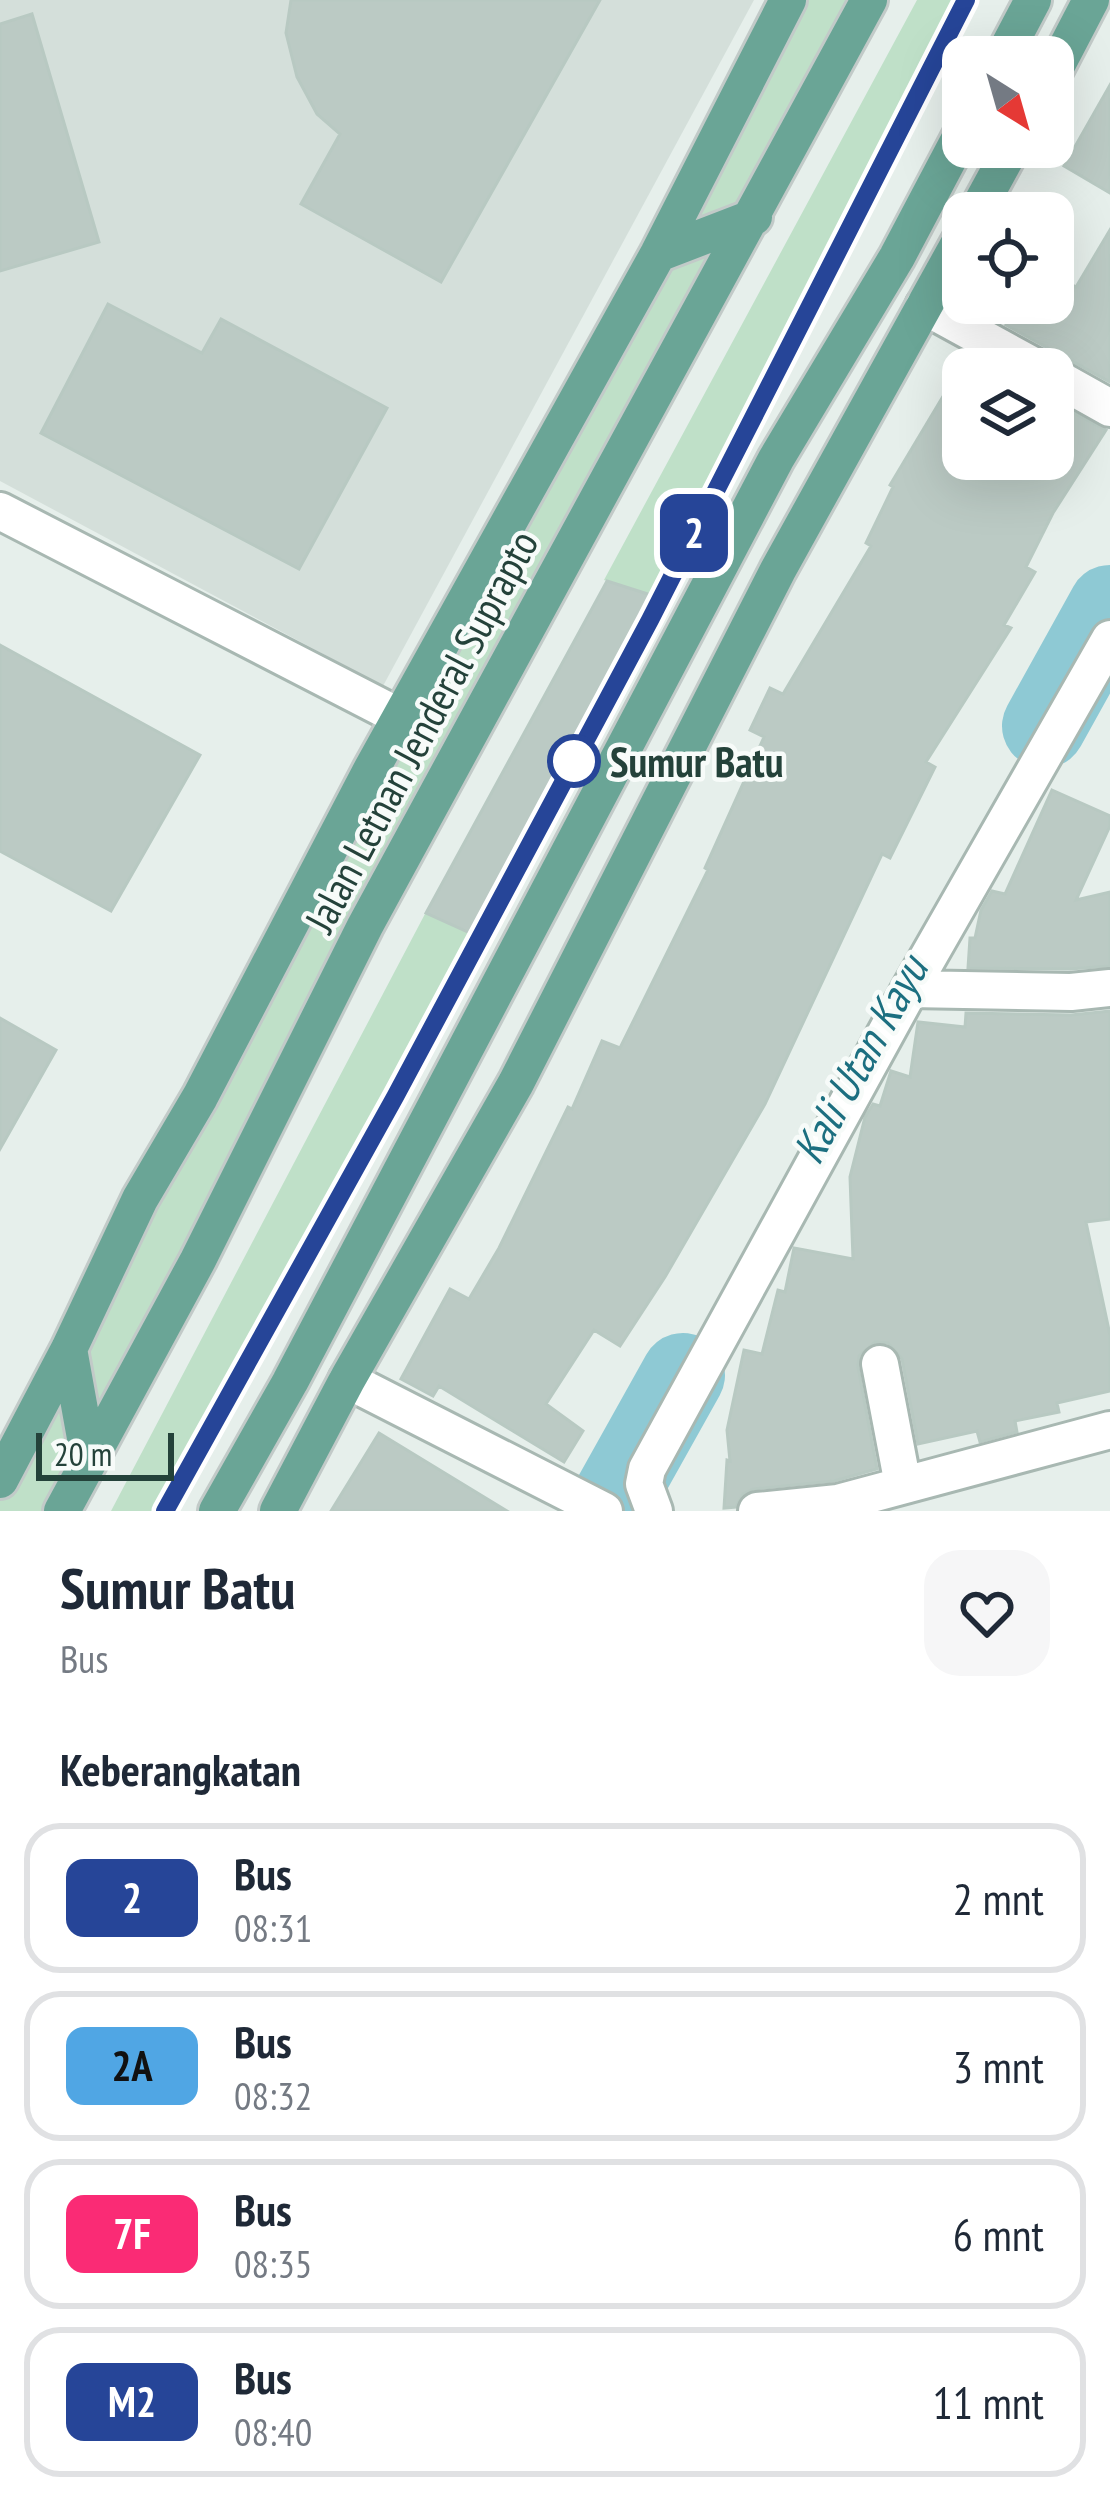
<!DOCTYPE html>
<html lang="id">
<style>
body{margin:0;font-family:"PT Sans Narrow",sans-serif;background:#f6f6f7;color:#1f2937;height:100vh;display:flex;flex-direction:column;font-size:45px;white-space:nowrap}
*{box-sizing:border-box;margin:0}
p{font-size:39px;color:#747a83}
.icon{flex:none;width:66px;height:66px;fill:none;stroke:currentColor;stroke-width:2;stroke-linecap:round;stroke-linejoin:round}
.map{position:relative;height:1511px;overflow:hidden}
.details{display:flex;flex-direction:column;background:#fff;flex:1}
.details>*{flex:none}
.badge{padding:0 24px;border-radius:18px;font-size:42px;line-height:78px}
.needle{width:78px;rotate:143deg}
.controls{position:absolute;left:942px;top:36px;display:grid;gap:24px}
.controls a{display:grid;place-items:center;width:132px;height:132px;border-radius:24px;background:#fff;box-shadow:0 12px 48px #0002;font-size:60px}
.scale{position:absolute;left:36px;bottom:30px;width:138px;box-sizing:border-box;padding-left:12px;border:6px solid #24423a;border-top:0;font-size:33px;line-height:42px;white-space:nowrap;color:#24423a;-webkit-text-stroke:9px #f7fbf9;paint-order:stroke}
.map>.badge{position:absolute;translate:-50% -50%;box-shadow:0 0 0 6px #fff}
h2{padding:0 60px;font-size:45px;line-height:108px}
.round{display:grid;place-items:center;flex:none;width:126px;height:126px;border-radius:36px;background:#f6f6f7}
.summary{display:flex;align-items:center;justify-content:space-between;height:204px;padding:0 60px}
h1{font-size:57px;font-weight:800;line-height:90px}
ul{padding:0;list-style:none}
li{display:flex;align-items:center;gap:36px;height:150px;margin:0 24px 18px;padding:0 36px;border:6px solid #e0e1e3;border-radius:36px}
li div{flex:1}
li b{display:block;font-size:45px}
li em{font-style:normal}
li .badge{min-width:132px;font-weight:700;text-align:center}
.map>svg:first-child{display:block}
.built{fill:#d4dfda}
.green{fill:#bfe0c8}
.lines{fill:none;stroke-linecap:round;stroke-linejoin:round}
.river{stroke:#8ec9d4;stroke-width:84}
.building{fill:#bbcac4;stroke:#b8c9c2;stroke-width:3}
.minor-casing{stroke:#a8b8b2;stroke-width:42}
.major-casing{stroke:#c2cac8;stroke-width:42}
.minor{stroke:#fff;stroke-width:36}
.major{stroke:#6aa596;stroke-width:36}
.line-casing{stroke:#fff;stroke-width:27}
.line{stroke:#264598;stroke-width:18}
.stop-dot{fill:#fff;stroke:#264598;stroke-width:6}
.labels{text-anchor:middle;dominant-baseline:central;stroke-width:9;stroke-linejoin:round;paint-order:stroke}
.street-label{font-size:42px;fill:#24423a;stroke:#f7fbf9}
.stop-label{font-size:42px;font-weight:bold;fill:#24423a;stroke:#f7fbf9;text-anchor:start}
.water-label{font-size:45px;font-style:italic;fill:#1c6f80;stroke:#f7fbf9}
</style>
<div class="map">
<svg width="1110" height="1511" viewBox="0 0 1110 1511">
<rect width="100%" height="100%" fill="#e6efeb"/>
<path class="built" d="M 0,0 L 754,0 L 383,686 L 0,481 Z"/>
<path class="green" d="M 788,0 L 869,0 L 61,1511 L 0,1511 L 0,1481 Z
M 917,0 L 968,0 L 660,599 L 604,580 Z
M 426,912 L 479,937 L 165,1511 L 111,1511 Z"/>
<g class="lines">
<path class="river" d="M 1044,726 L 1110,607
M 607,1511 L 683,1375"/>
</g>
<path class="building" d="M 291,0 L 600,0 L 441,282 L 301,204 L 340,134 L 317,114 L 297,77 L 286,33 Z
M 32,14 L 99,242 L 0,271 L 0,24 Z
M 1110,85 L 1110,193 L 1064,166 Z
M 1110,230 L 1110,382 L 1006,325 L 1020,303 L 1053,303 L 1053,274 L 1076,287 Z
M 108,304 L 202,353 L 221,319 L 387,408 L 299,569 L 41,433 Z
M 963,363 L 963,459 L 1053,459 L 1053,402 L 1106,430 L 1053,513 L 1026,567 L 1035,572 L 1004,625 L 1011,628 L 926,762 L 935,767 L 890,858 L 882,854 L 765,1104 L 665,1277 L 620,1346 L 594,1330 L 546,1404 L 583,1431 L 564,1462 L 439,1386 L 433,1396 L 401,1379 L 450,1289 L 469,1299 L 499,1248 L 568,1107 L 572,1109 L 602,1041 L 620,1048 L 708,870 L 705,868 L 764,737 L 750,730 L 770,688 L 783,694 L 871,546 L 866,543 L 893,487 L 890,485 Z
M 607,581 L 657,597 L 479,937 L 426,913 Z
M 0,645 L 200,755 L 111,911 L 0,851 Z
M 1052,790 L 1110,816 L 1110,826 L 1076,900 L 1110,892 L 1110,966 L 1070,969 L 968,968 L 970,938 L 975,938 L 981,910 L 992,891 L 1005,894 Z
M 1110,1011 L 1110,1219 L 1086,1222 L 1110,1335 L 1110,1391 L 1057,1403 L 1059,1412 L 1015,1421 L 1017,1432 L 980,1442 L 977,1431 L 918,1444 L 902,1359 L 888,1343 L 875,1342 L 859,1356 L 858,1367 L 877,1469 L 834,1481 L 754,1489 L 743,1494 L 736,1507 L 724,1508 L 727,1460 L 730,1461 L 727,1430 L 744,1350 L 762,1354 L 778,1290 L 785,1292 L 794,1248 L 853,1259 L 850,1177 L 865,1117 L 873,1104 L 880,1106 L 891,1071 L 910,1077 L 918,1022 L 965,1027 L 966,1013 L 1071,1015 Z
M 0,1018 L 56,1050 L 0,1149 Z
M 379,1433 L 507,1511 L 331,1511 Z"/>
<g class="lines">
<g class="minor-casing">
<path id="minor" d="M 924,306 L 1039,369
M 1053,376 L 1110,408
M 0,511 L 400,717
M 910,989 L 1071,992 L 1110,988
M 880,1364 L 903,1485
M 347,1380 L 604,1511
M 654,1511 L 644,1484 L 647,1469 L 910,989 L 1110,639
M 757,1511 L 838,1503 L 1110,1430"/>
</g>
<g class="major-casing">
<path id="major" d="M 1003,57 L 1033,0
M 1053,73 L 1091,0
M 976,213 L 1012,147
M 658,254 L 754,217
M 69,1349 L 89,1460
M 0,1480 L 69,1349 L 140,1199 L 200,1097 L 371,770 L 658,254 L 788,0
M 62,1511 L 198,1260 L 365,926 L 869,0
M 217,1511 L 290,1382 L 776,459 L 897,257 L 963,132
M 278,1511 L 347,1380 L 516,1083 L 778,570 L 963,236"/>
</g>
<use href="#minor" class="minor"/>
<use href="#major" class="major"/>
</g>
<g class="lines">
<g class="line-casing">
<path id="line" d="M 165,1511 L 395,1097 L 650,620 L 966,0"/>
</g>
<use href="#line" class="line"/>
</g>
<circle class="stop-dot" cx="574" cy="761" r="24"/>
<g class="labels">
<g class="street-label">
<text transform="translate(421 731) rotate(-62)">Jalan Letnan Jenderal Suprapto</text>
</g>
<g class="stop-label">
<text x="610" y="761">Sumur Batu</text>
</g>
<g class="water-label">
<text transform="translate(859 1059) rotate(-61)">Kali Utan Kayu</text>
</g>
</g>
</svg>
<div class="controls">
<a><svg class="needle" viewBox="-14 -14 28 28"><path d="M0-13l5 13h-10z" fill="#e53935"/><path d="M0 13l5-13h-10z" fill="#747a83"/></svg></a>
<a><svg class="icon" aria-label="locate" viewBox="0 0 24 24"><circle cx="12" cy="12" r="6"/><path d="M12 2v4M12 18v4M2 12h4M18 12h4"/></svg></a>
<a><svg class="icon" aria-label="layers" viewBox="0 0 24 24"><path d="M12 4l9 5-9 5-9-5zM3 14l9 5 9-5"/></svg></a>
</div>
<div class="scale">20 m</div>
<b class="badge" style="left:694px;top:533px;background:#264598;color:#fff">2</b>
</div>
<section class="details">
<div class="summary"><div><h1>Sumur Batu</h1><p>Bus</p></div><a class="round"><svg class="icon" aria-label="heart" viewBox="0 0 24 24"><path d="M12 20l-8-8c-3-5 5-10 8-4 3-6 11-1 8 4z"/></svg></a></div>
<h2>Keberangkatan</h2>
<ul>
<li><span class="badge" style="background:#264598;color:#fff">2</span><div><b>Bus</b><p>08:31</p></div><em>2 mnt</em></li>
<li><span class="badge" style="background:#50a6e4;color:#111">2A</span><div><b>Bus</b><p>08:32</p></div><em>3 mnt</em></li>
<li><span class="badge" style="background:#fa2b75;color:#fff">7F</span><div><b>Bus</b><p>08:35</p></div><em>6 mnt</em></li>
<li><span class="badge" style="background:#264598;color:#fff">M2</span><div><b>Bus</b><p>08:40</p></div><em>11 mnt</em></li>
</ul>
</section>
